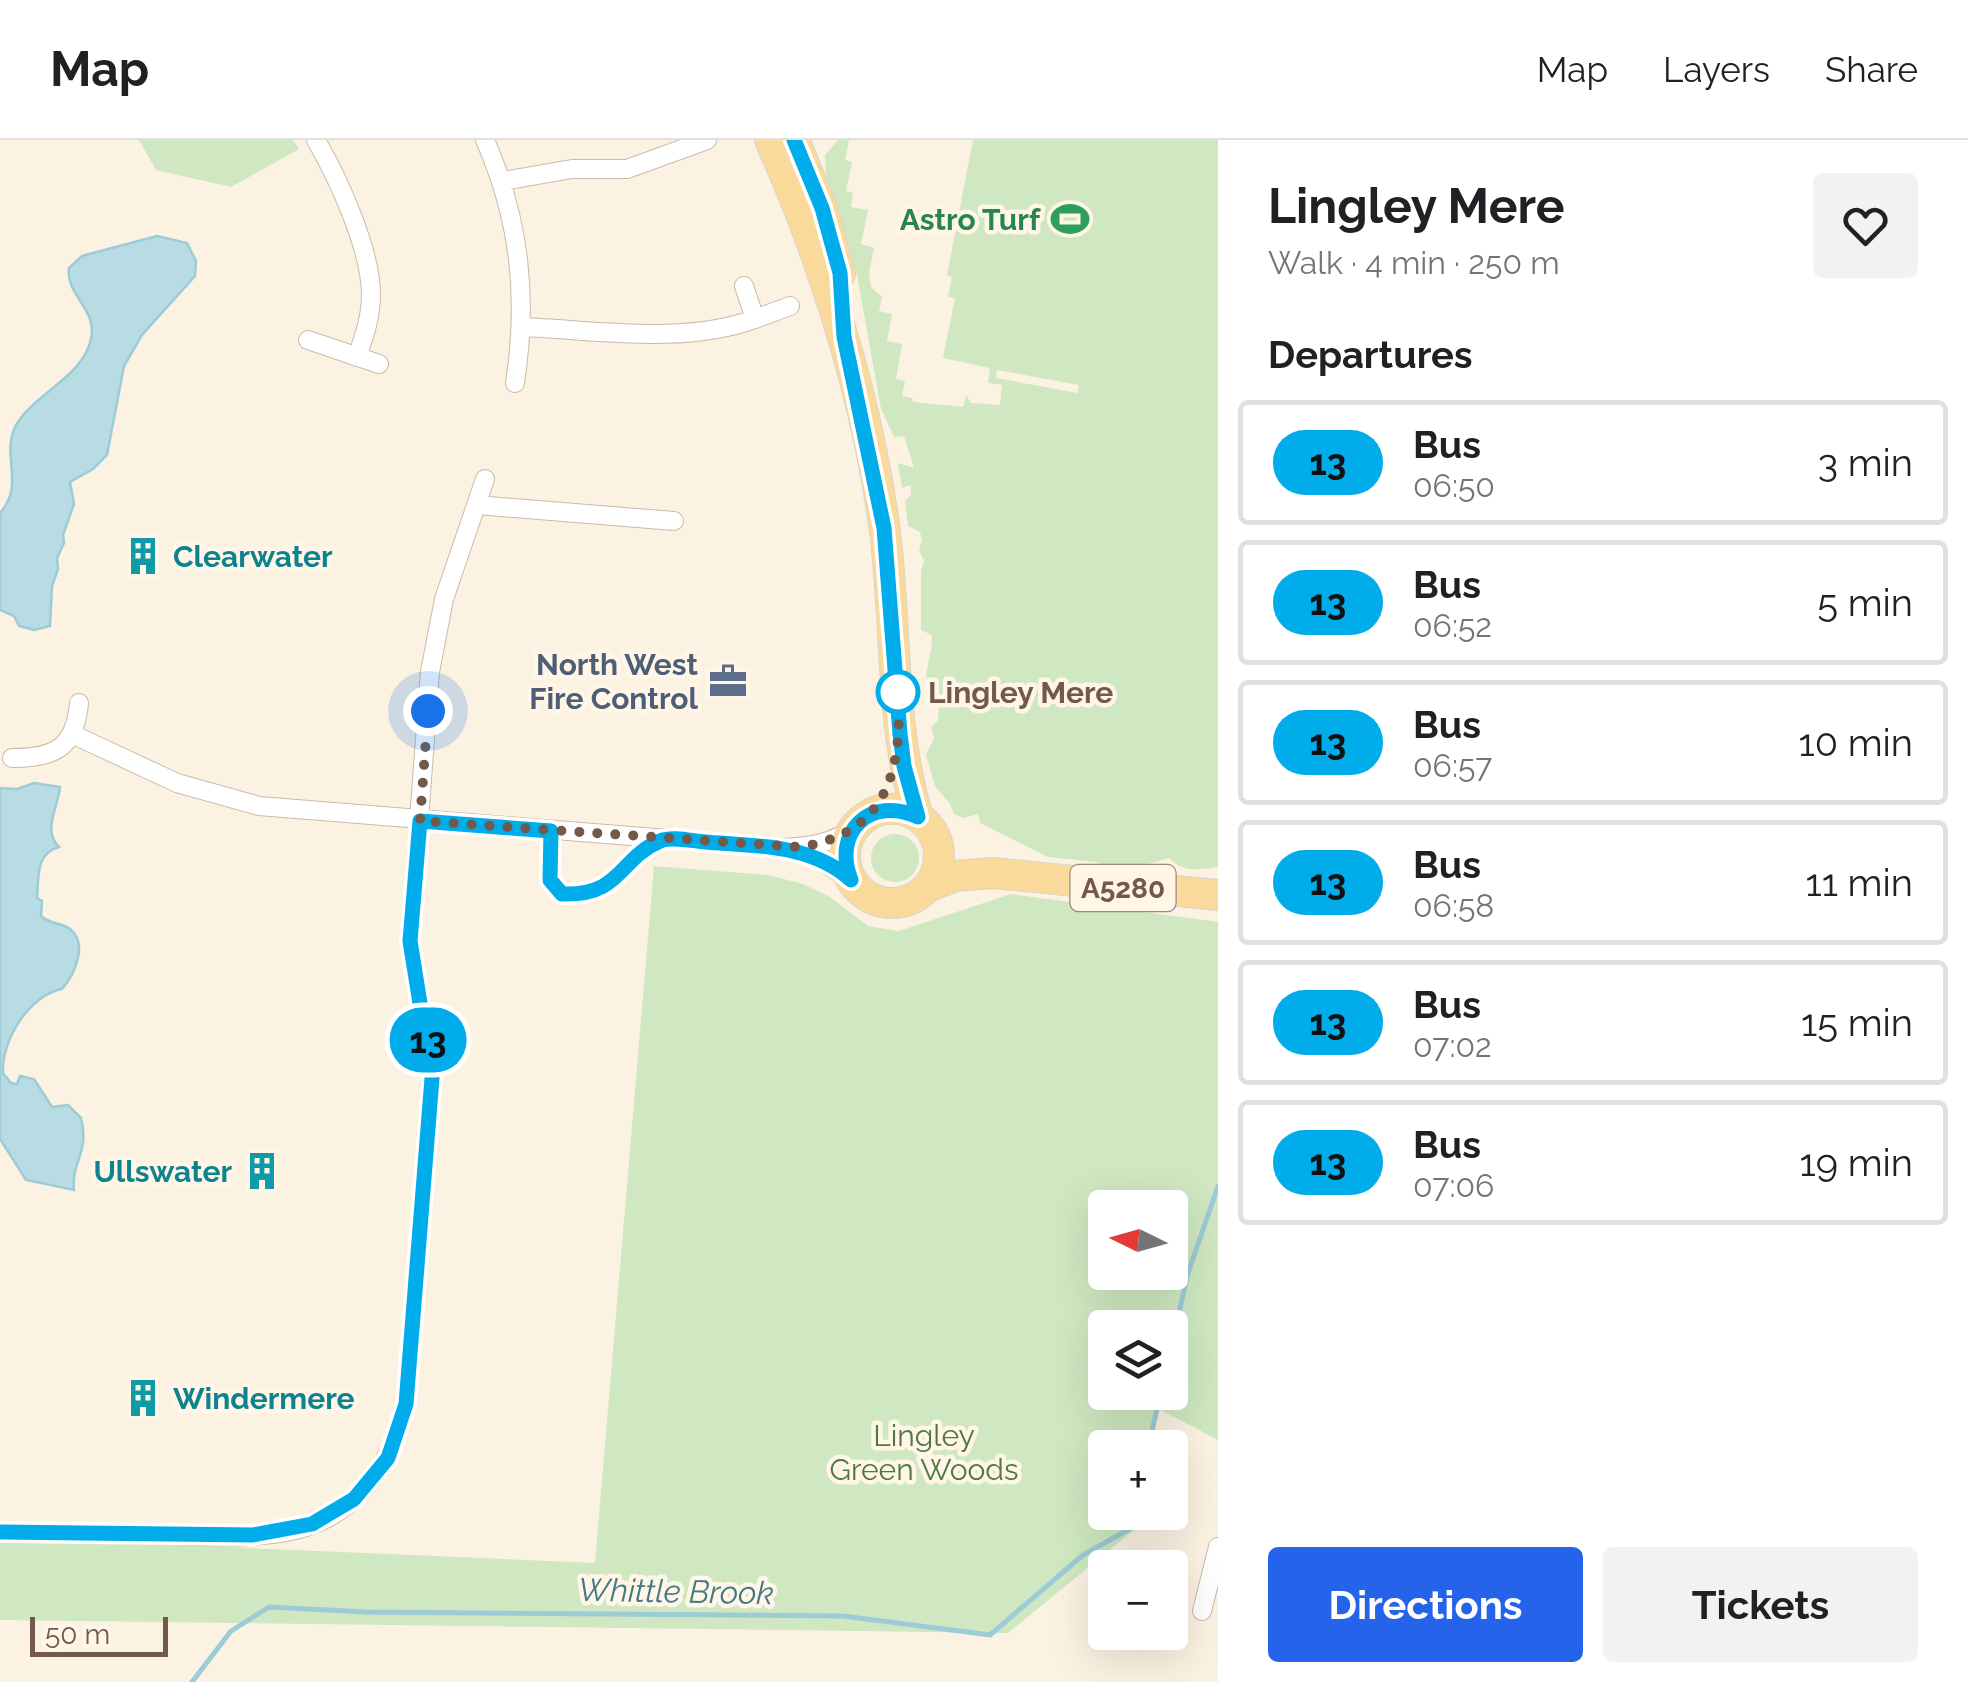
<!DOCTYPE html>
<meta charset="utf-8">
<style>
body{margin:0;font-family:Raleway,sans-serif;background:#f2f2f2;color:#202124;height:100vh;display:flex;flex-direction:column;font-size:38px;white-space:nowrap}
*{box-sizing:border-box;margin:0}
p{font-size:32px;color:#757577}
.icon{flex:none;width:55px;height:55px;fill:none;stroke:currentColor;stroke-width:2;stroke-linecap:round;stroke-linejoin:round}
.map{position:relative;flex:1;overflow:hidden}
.side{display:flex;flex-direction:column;background:#fff;width:750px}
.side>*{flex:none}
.badge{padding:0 20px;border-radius:32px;font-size:35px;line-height:65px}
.needle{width:65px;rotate:275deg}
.fabs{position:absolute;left:1088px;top:1050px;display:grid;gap:20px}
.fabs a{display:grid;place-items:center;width:100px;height:100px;border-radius:10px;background:#fff;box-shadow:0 10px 40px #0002;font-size:50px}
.scale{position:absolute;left:30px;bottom:25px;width:138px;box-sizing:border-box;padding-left:10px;border:5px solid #725949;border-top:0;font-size:28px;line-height:35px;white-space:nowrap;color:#725949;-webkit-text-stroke:8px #fff6e7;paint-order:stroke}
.you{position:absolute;width:50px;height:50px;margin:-25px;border:8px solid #fff;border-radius:50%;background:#1a73e8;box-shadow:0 0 0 15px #1a73e833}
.map>.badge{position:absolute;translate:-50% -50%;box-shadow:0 0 0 5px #fff}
h2{padding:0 50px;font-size:38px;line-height:90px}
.round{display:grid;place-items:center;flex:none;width:105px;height:105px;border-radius:10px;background:#f2f2f2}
.overview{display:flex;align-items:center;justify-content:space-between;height:170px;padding:0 50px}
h1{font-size:48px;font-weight:700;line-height:75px}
.cta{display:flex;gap:20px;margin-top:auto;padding:20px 50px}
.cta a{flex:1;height:115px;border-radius:10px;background:#2563eb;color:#fff;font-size:40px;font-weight:700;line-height:115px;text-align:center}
.cta a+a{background:#f2f2f2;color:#202124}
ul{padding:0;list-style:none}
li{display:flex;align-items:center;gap:30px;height:125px;margin:0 20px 15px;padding:0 30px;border:5px solid #e0e0e0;border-radius:10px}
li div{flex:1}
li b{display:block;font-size:38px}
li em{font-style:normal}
li .badge{min-width:110px;font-weight:700;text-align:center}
header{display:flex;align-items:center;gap:60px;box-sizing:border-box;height:140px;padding:0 50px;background:#fff;border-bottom:2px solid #e0e0e0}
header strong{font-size:48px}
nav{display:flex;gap:55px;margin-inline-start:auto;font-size:35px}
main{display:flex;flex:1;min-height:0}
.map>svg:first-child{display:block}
.green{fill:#cfe8c1;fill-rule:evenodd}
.water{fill:#b7dce4;stroke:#9dcbd6;stroke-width:2.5}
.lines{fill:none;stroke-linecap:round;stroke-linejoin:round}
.stream{stroke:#9dcbd6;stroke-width:5}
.street-casing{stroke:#ccbaa9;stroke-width:20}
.primary-casing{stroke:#dad4d0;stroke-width:32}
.street{stroke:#fff;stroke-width:18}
.primary{stroke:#f9da9b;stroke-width:30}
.line-casing{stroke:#fff;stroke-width:22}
.line{stroke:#00ace9;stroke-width:15}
.walk{stroke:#725949;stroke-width:10;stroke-dasharray:0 18}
.stop-dot{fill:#fff;stroke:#00ace9;stroke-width:5}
.labels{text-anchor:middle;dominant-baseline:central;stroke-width:9;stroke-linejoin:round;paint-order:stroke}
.shield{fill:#fff6e7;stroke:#9c8878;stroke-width:2.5}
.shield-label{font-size:28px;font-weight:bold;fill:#725949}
.leisure-label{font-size:30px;font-weight:bold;fill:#27864d;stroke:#fff6e7;text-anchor:end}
.culture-label{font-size:30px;font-weight:bold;fill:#0d838f;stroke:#fff6e7;text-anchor:start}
.service-label{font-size:30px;font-weight:bold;fill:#4e5e75;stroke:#fff6e7;text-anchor:end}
.stop-label{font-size:30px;font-weight:bold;fill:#725949;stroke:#fff6e7;text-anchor:start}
.park-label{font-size:30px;fill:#4f7842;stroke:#fff6e7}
.water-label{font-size:32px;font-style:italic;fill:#437885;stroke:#fff6e7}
</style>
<header>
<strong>Map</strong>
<nav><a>Map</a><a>Layers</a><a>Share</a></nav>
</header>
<main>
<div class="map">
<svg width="1218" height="1542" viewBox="0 0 1218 1542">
<rect width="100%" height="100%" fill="#fcf2e2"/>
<path class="green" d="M 139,0 L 293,0 L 299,9 L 231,47 L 156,30 Z
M 838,0 L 849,0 L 845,20 L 852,22 L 846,51 L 853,53 L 851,67 L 868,70 L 861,104 L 874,108 L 869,132 L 871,147 L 882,157 L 879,171 L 892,174 L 887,201 L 902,204 L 896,239 L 905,241 L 902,256 L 912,258 L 913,262 L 963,267 L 966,255 L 971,263 L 1000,265 L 1002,245 L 988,243 L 990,228 L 943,218 L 955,158 L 948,157 L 952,137 L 947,135 L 973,0 L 1218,0 L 1218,727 C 1199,729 1184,734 1169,718 L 1123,731 L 1096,722 L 1048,717 L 980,683 L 978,674 L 963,678 L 954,674 L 950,664 L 935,646 L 926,615 L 934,598 L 931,587 L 938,580 L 939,566 C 915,546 933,519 932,495 L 921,490 L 921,431 L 924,421 L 919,410 L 922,400 L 920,392 L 908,386 L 905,361 L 911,355 L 911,345 L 902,348 L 898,323 L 914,328 L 904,296 L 894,297 L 881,269 L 857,135 L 826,37 L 825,15 ZM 997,230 L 1079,245 L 1078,253 L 996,238 Z
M871 718a24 24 0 1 1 48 0a24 24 0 1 1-48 0Z
M 654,726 L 768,735 L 803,744 L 830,757 L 868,786 L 899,791 L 1011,754 L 1218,782 L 1218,1300 L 1157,1268 L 1149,1307 L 1105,1308 L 1105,1372 L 1138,1373 L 1134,1390 L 1008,1493 L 0,1480 L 0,1401 L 159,1404 L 595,1423 ZM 1105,1068 L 1170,1068 L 1170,1132 L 1105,1132 ZM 1105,1188 L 1170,1188 L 1170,1252 L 1105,1252 Z"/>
<path class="water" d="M 157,96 L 187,103 L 196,121 L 195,136 L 142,195 L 124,226 L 107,315 L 93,329 L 70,342 L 74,364 L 63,395 L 64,403 L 57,418 L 58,429 L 52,446 L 50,486 L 34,490 L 19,486 L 14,476 L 0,470 L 0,373 C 26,344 0,315 16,285 C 35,253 83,237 91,199 C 98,169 65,155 69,128 L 82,116 Z
M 34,643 L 60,647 C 58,668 42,690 59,707 C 35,714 39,737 37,758 L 42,761 L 41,776 C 49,784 60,782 70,789 C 89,804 74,835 62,849 C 29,855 1,901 3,933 L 11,943 L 17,944 L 20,936 L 34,939 L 52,967 L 68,965 L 81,978 C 90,1013 71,1021 74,1050 L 26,1040 L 0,999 L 0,648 L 17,649 Z"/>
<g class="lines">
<path class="stream" d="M 1170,1212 L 1188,1133 L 1218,1046
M 1148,1308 L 1161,1252
M 192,1542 L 231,1491 L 269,1467 L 366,1472 L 843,1476 L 990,1495 L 1083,1415 L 1142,1382 L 1143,1372"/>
<g class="street-casing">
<path id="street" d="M 316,0 C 339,40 371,110 371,155 C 371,177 364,197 357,217
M 485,0 C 520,80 528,157 515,243
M 503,41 L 572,29 L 627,29 L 707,0
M 744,146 L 755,179 L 790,166
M 522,187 C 598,190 683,205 755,179
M 308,200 L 379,224
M 477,365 L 674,381
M 74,595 L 177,643 L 259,666 L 779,708 C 809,707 833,704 856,686
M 12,618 C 55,618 75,608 79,563
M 794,711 L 818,719 L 851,740
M 0,1393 C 56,1393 112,1394 168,1395 C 214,1396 268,1401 312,1385 C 365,1365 393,1316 406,1264 L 431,938 L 410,801 L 430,532 L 444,459 L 485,339
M 1202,1471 L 1218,1407"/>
</g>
<g class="primary-casing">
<path id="primary" d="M 770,0 C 825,124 867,257 885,392 C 897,486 890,586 918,677
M 794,0 L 822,68 L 840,134
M845 716a47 47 0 1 1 94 0a47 47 0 1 1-94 0Z
M 928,747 L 955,736 L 993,733 L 1218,755"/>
</g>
<use href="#street" class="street"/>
<use href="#primary" class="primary"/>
</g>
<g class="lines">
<g class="line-casing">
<path id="line" d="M 0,1392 L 253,1395 L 312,1384 L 354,1359 L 388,1318 L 406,1264 L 432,938 L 410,801 L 420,681 L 551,691 L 550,740 L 562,754 C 622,756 618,719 660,701 C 672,696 692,701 705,702 C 756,706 812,704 851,740 C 832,692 870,655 918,677 L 904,626 L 900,594 L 884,388 L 844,197 L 840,133 L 822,68 L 794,0"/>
</g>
<use href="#line" class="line"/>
<path class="walk" d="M 428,571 L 420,681 L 800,707 C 887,694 903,630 898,552"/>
</g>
<defs>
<g id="stadium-bare" transform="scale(3)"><path d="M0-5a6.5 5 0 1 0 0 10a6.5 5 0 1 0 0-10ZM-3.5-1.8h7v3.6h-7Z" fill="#2e9e5b" stroke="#fff6e7" stroke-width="2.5" paint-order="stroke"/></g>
<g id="building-bare" transform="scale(3)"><path d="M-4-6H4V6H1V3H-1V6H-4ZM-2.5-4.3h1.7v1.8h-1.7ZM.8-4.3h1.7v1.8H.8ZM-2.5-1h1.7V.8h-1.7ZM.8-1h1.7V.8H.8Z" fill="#0f9aa8" stroke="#fff6e7" stroke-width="2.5" paint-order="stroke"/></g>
<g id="office-bare" transform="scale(3)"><path d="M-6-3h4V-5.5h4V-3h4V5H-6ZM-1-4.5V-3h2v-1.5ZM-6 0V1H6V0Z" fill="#5c6f8a" stroke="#fff6e7" stroke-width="2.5" paint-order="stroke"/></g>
</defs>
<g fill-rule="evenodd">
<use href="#stadium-bare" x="1070" y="79"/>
<use href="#building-bare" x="143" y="416"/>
<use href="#office-bare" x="728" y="541"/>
<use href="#building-bare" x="262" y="1031"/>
<use href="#building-bare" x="143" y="1258"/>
</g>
<circle class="stop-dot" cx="898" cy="552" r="20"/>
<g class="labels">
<rect class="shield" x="1070.5" y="725" width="105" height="46" rx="8"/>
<g class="shield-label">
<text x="1123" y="748">A5280</text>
</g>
<g class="leisure-label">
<text x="1040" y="79">Astro Turf</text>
</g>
<g class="culture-label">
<text x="173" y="416">Clearwater</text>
<text x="232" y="1031" text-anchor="end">Ullswater</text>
<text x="173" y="1258">Windermere</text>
</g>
<g class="service-label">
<text x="698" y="524">North West<tspan x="698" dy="34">Fire Control</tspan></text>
</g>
<g class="stop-label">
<text x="928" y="552">Lingley Mere</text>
</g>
<g class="park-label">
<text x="924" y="1295">Lingley<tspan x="924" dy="34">Green Woods</tspan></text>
</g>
<g class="water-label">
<text transform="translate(676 1451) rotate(1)">Whittle Brook</text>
</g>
</g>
</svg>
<div class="fabs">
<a><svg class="needle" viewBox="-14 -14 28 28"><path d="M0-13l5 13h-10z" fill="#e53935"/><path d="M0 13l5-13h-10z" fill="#757577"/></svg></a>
<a><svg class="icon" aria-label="layers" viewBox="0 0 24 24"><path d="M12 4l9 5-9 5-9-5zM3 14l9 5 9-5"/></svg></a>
<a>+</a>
<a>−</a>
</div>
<div class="scale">50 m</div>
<div class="you" style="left:428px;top:571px"></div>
<b class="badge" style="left:428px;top:900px;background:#00ace9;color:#111">13</b>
</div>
<section class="side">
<div class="overview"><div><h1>Lingley Mere</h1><p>Walk · 4 min · 250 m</p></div><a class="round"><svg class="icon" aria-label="heart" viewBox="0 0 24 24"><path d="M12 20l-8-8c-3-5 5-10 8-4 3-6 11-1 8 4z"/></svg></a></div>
<h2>Departures</h2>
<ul>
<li><span class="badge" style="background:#00ace9;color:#111">13</span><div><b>Bus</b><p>06:50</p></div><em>3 min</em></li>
<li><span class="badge" style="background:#00ace9;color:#111">13</span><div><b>Bus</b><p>06:52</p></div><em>5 min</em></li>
<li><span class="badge" style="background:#00ace9;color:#111">13</span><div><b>Bus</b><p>06:57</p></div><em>10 min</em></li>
<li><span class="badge" style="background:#00ace9;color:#111">13</span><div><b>Bus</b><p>06:58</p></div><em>11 min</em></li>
<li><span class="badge" style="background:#00ace9;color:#111">13</span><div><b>Bus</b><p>07:02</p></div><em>15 min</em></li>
<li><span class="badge" style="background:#00ace9;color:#111">13</span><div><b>Bus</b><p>07:06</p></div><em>19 min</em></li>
</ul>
<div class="cta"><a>Directions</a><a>Tickets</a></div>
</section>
</main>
